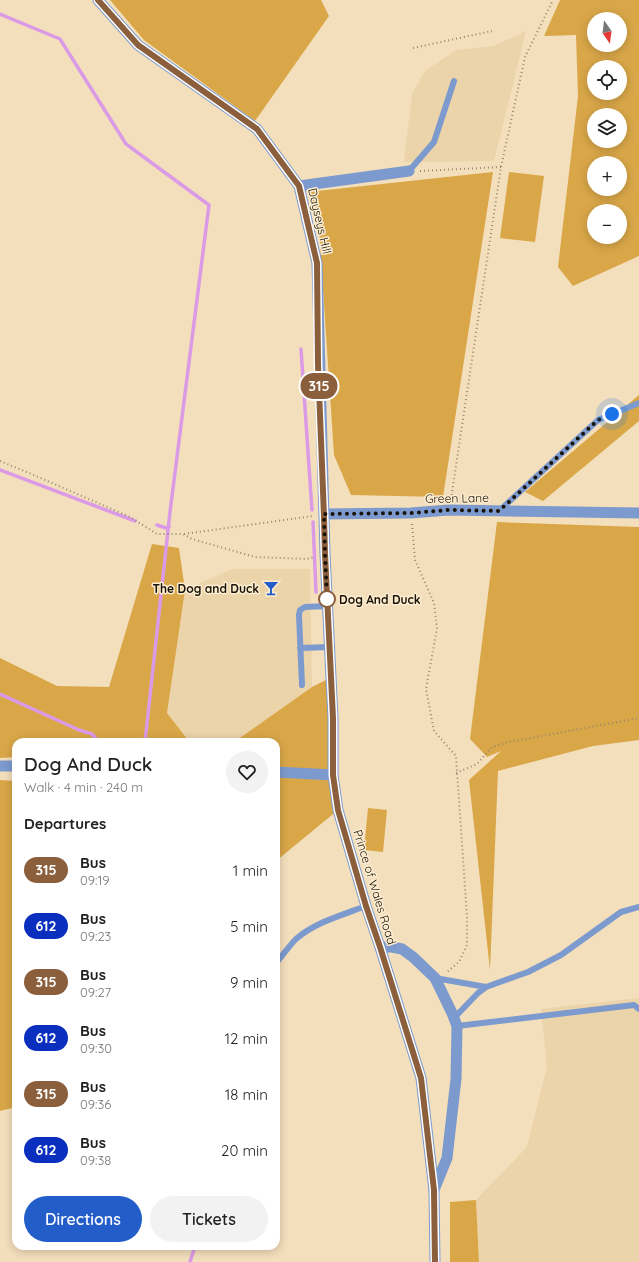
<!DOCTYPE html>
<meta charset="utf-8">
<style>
body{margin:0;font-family:Quicksand,sans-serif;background:#f2f2f2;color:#222;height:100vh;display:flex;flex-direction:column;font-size:15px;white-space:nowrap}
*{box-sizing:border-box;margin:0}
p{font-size:13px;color:#767676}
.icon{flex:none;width:22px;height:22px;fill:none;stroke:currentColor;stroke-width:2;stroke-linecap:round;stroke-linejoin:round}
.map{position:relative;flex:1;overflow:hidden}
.panel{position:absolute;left:12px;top:738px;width:268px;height:512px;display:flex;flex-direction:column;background:#fff;border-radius:12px;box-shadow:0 2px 10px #0003}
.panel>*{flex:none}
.badge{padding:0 8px;border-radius:13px;font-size:14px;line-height:26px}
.needle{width:26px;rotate:166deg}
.tools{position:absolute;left:587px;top:12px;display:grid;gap:8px}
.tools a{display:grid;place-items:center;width:40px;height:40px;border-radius:50%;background:#fff;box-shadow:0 2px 10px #0003;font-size:20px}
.you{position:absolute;width:20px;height:20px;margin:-10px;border:3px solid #fff;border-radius:50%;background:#1a73e8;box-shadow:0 0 0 6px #1a73e833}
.map>.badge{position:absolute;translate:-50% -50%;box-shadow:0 0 0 2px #fff}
h2{padding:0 12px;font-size:15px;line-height:36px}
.round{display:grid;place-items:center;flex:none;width:42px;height:42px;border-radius:21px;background:#f2f2f2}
.overview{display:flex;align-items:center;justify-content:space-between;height:68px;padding:0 12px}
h1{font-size:19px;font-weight:600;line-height:30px}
.action{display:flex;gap:8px;margin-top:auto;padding:8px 12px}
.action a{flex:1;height:46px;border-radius:24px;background:#225dc9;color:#fff;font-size:16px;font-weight:600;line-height:46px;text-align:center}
.action a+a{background:#f2f2f2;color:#222}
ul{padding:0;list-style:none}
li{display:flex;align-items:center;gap:12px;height:56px;padding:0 12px}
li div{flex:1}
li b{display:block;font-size:15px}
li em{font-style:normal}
li .badge{min-width:44px;font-weight:700;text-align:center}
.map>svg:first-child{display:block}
.built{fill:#ebd3aa}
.green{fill:#d9a748;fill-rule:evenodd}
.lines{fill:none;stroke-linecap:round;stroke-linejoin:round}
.stream{stroke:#db9ae6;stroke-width:3.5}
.path{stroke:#95866d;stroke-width:2;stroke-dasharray:1 3;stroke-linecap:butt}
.service{stroke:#7c9ace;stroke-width:6}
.minor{stroke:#7c9ace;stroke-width:11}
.tertiary{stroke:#7c9ace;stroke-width:11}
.line-casing{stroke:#fff;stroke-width:9}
.line{stroke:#8b5e3c;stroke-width:6}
.walk{stroke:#191206;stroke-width:4;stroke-dasharray:0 7.2}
.stop-dot{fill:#fff;stroke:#8b5e3c;stroke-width:2}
.labels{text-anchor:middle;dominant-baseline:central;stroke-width:3;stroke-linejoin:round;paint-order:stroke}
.street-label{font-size:12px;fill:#191206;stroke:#fdedd1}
.poi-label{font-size:12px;font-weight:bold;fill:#191206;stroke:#fdedd1;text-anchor:end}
.stop-label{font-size:12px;font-weight:bold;fill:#191206;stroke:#fdedd1;text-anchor:start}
</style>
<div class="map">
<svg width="639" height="1262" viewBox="0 0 639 1262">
<rect width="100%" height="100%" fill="#f4dfbc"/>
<path class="built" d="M 526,31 L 494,161 L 404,162 L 412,94 L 425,71 L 456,50 L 494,46 Z
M 232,569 L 310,569 L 312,687 L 234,742 L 208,742 L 188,740 L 167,713 L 185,590 Z
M 639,998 L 639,1262 L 479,1262 L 476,1200 L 527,1147 L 547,1067 L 541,1009 Z"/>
<path class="green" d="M 110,0 L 321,0 L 329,16 L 255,121 L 144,40 Z
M 560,0 L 639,0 L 639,256 L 573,286 L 558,267 L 578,96 L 576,35 L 544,36 ZM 594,19 L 620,19 L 620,45 L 594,45 ZM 594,67 L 620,67 L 620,93 L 594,93 ZM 594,115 L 620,115 L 620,141 L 594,141 ZM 594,163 L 620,163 L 620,189 L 594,189 ZM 594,211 L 620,211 L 620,237 L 594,237 Z
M 493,172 L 443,497 L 351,495 L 334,455 L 318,213 L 308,192 Z
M 509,172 L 544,176 L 535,242 L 500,238 Z
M 639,395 L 639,421 L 543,501 L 525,492 Z
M 497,522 L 639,527 L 639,740 L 593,746 L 498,771 L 490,970 L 469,780 L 501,751 L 487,757 L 470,739 Z
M 152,544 L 179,548 L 185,590 L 167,713 L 188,740 L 208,742 L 16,742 L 16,757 L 0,758 L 0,658 L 57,686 L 109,687 Z
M 332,677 L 338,810 L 276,861 L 276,742 L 234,742 L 312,687 Z
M 0,780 L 16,781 L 16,1107 L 0,1111 Z
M 368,808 L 387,810 L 383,852 L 364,850 Z
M 476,1200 L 479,1262 L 450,1262 L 450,1202 Z"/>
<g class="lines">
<path class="stream" d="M 0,14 L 60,39 L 126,144 L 209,205 L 170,512 L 145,742
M 301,349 L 312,510
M 0,470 L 135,521
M 313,522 L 316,592
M 157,525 L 166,528 L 169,527
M 0,694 L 79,730 L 92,734 L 99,742
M 190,1262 L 195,1246"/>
<path class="path" d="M 413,48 L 492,31
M 420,171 L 501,167
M 0,461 L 29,473 L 130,517 L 157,534 L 183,534 L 192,539 L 255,557 L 307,559 L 314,557
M 451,499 L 501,167 L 525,57 L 553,0
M 412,524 L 415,560 L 434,603 L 437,628 L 426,689 L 434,731 L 456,756 L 467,917 L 467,945 L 459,962 L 447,972
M 184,534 L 313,516
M 456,773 L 477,764 L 492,747 L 509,742 L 639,718"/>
<path class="service" d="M 409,171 L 434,142 L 454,81
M 500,510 L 598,420 L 639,403
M 300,648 L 330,647
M 302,685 L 299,615 L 300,610 L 305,607 L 327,606
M 276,963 C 283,955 289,946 296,939 C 316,922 342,915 366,906
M 435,978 L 486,987
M 454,1018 L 478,993 L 486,987 L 528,972 L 561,955 L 621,912 L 639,907
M 457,1026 L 634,1005 L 639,1009"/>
<path class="minor" d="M 299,186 L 409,171
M 380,947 L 392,947 L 402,949 L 413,957 L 435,978 L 452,1013 L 457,1026 L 456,1079 L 447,1158 L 434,1190"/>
<path class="tertiary" d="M 98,0 L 138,45 L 257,129 L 299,186 L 317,263 L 325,554 L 333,718 L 333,775 L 338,810 L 366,906 L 380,947 L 421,1078 L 434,1190 L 435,1262
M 324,514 L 411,513 L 449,510 L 639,513
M 0,766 L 16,766
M 276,772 L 333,775"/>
</g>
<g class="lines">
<g class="line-casing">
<path id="line" d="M 98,0 L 138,45 L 257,129 L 299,186 L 317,263 L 318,364 L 324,516 L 325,554 L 333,718 L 333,775 L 338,810 L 366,906 L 380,947 L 421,1078 L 434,1190 L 435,1262"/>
</g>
<use href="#line" class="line"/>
<path class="walk" d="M 327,599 L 325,554 L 324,514 L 411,513 L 449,510 L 499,511 L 598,420 L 612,414"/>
</g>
<defs>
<g id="bar-bare" transform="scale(1.2)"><path d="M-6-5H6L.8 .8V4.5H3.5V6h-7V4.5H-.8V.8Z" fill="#225dc9" stroke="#fdedd1" stroke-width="2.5" paint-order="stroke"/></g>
</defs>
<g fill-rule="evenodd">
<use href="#bar-bare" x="271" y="588"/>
</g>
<circle class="stop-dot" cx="327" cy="599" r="8"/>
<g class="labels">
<g class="street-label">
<text transform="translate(320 221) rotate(77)">Dayseys Hill</text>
<text transform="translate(457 498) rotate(-1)">Green Lane</text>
<text transform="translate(375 887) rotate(73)">Prince of Wales Road</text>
</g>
<g class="poi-label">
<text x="259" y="588">The Dog and Duck</text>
</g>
<g class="stop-label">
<text x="339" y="599">Dog And Duck</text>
</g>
</g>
</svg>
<div class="tools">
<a><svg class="needle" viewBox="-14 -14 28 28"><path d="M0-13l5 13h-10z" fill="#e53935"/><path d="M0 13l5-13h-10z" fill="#767676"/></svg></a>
<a><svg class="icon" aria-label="locate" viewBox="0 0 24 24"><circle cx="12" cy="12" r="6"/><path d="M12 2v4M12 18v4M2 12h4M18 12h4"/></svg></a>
<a><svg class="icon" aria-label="layers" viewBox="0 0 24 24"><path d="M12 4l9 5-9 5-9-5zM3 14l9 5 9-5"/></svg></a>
<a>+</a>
<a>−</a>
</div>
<div class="you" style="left:612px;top:414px"></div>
<b class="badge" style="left:319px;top:386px;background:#8b5e3c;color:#fff">315</b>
<section class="panel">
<div class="overview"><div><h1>Dog And Duck</h1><p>Walk · 4 min · 240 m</p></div><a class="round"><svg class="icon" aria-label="heart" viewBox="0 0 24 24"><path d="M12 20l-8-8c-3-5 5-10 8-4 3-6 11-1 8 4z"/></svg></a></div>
<h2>Departures</h2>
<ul>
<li><span class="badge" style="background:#8b5e3c;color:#fff">315</span><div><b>Bus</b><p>09:19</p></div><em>1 min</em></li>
<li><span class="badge" style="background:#0a2ebe;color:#fff">612</span><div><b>Bus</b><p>09:23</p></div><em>5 min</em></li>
<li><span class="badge" style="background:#8b5e3c;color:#fff">315</span><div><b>Bus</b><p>09:27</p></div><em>9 min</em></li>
<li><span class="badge" style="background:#0a2ebe;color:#fff">612</span><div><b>Bus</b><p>09:30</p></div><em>12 min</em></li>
<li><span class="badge" style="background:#8b5e3c;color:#fff">315</span><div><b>Bus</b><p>09:36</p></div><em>18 min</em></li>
<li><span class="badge" style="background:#0a2ebe;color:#fff">612</span><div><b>Bus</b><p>09:38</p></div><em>20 min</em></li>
</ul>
<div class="action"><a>Directions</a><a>Tickets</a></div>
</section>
</div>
